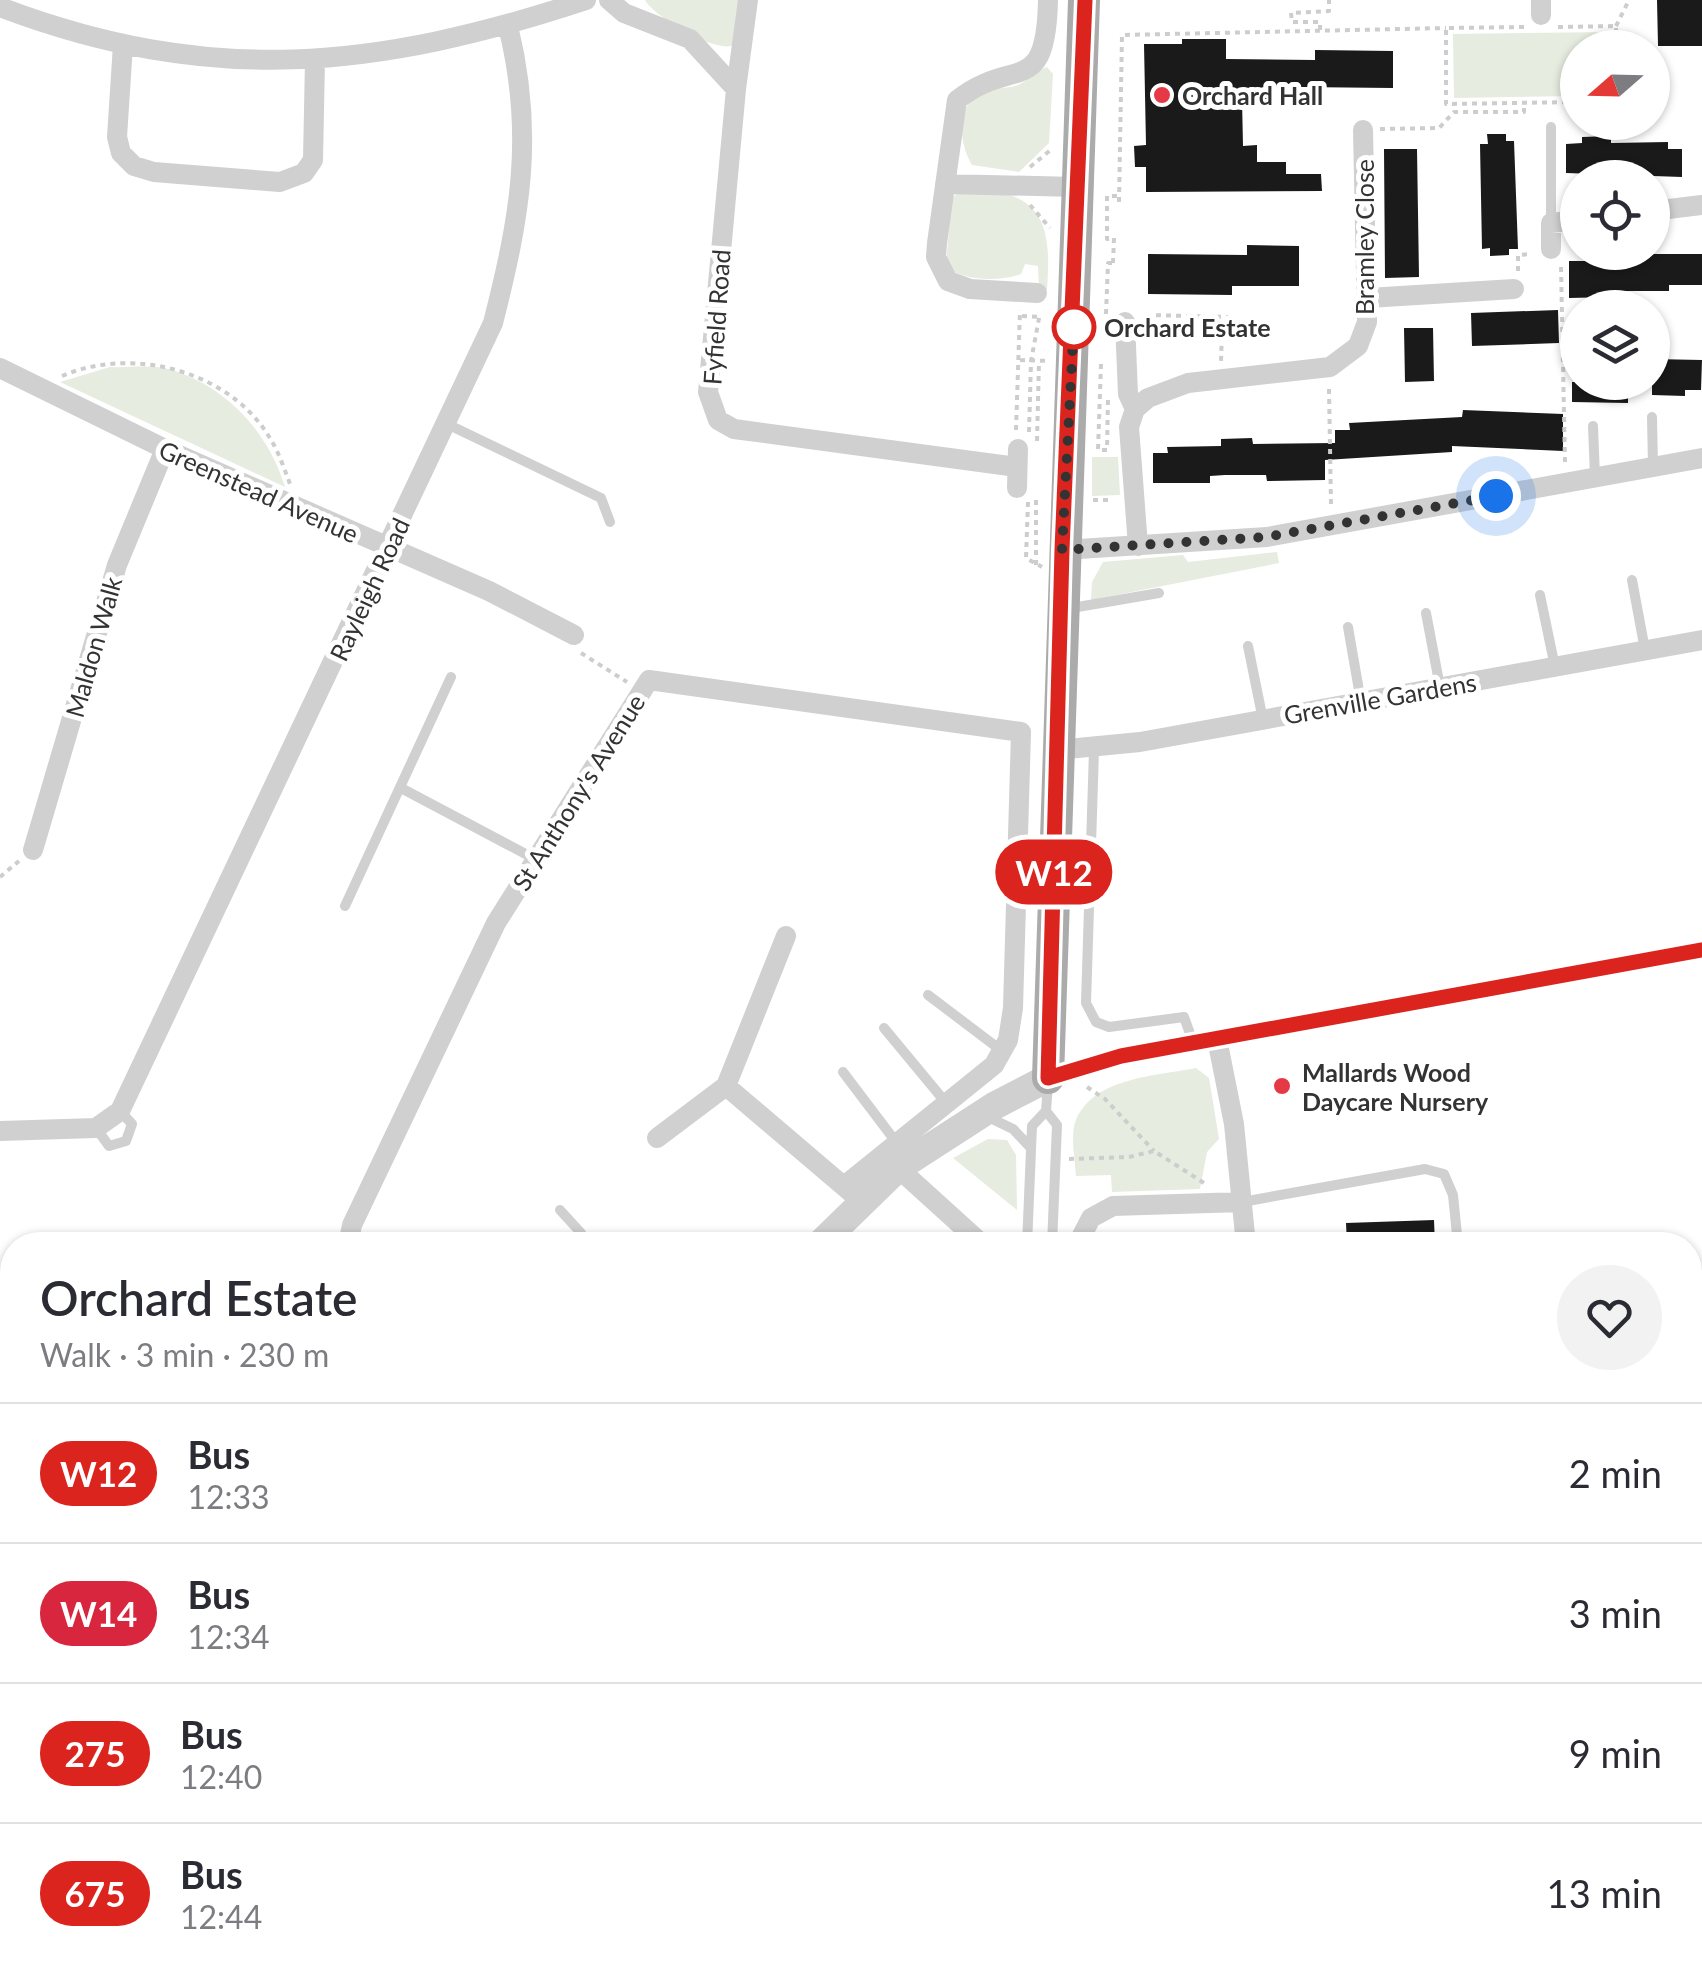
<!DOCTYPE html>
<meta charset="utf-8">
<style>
body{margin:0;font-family:Lato,sans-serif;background:#f2f2f3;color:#2b2b33;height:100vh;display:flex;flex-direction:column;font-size:38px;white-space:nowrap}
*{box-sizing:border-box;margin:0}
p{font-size:32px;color:#7c7c81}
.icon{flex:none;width:55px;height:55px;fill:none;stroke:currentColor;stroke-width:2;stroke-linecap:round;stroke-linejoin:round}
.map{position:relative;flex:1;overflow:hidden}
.details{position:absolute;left:0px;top:1232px;width:1702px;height:752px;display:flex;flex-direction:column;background:#fff;border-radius:40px 40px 0 0;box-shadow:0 2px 8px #0004}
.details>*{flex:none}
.badge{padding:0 20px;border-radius:32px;font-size:35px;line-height:65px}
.needle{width:65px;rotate:250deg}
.controls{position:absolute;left:1560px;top:30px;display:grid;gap:20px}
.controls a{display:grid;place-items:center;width:110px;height:110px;border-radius:50%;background:#fff;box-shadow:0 2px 8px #0004;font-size:50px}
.you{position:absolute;width:50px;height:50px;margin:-25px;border:8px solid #fff;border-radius:50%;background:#1a73e8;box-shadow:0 0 0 15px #1a73e833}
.map>.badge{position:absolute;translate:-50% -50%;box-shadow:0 0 0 5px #fff}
.round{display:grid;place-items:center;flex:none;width:105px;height:105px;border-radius:52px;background:#f2f2f3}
.head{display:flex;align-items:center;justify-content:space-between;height:170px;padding:0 40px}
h1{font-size:48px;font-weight:600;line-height:75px}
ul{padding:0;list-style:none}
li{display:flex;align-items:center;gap:30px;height:140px;padding:0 40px;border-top:2px solid #e1e1e2}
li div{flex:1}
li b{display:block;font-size:38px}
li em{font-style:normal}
li .badge{min-width:110px;font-weight:700;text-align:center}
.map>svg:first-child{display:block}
.green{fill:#e6ecdf}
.building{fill:#1a1a1a}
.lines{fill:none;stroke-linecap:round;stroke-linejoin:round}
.path{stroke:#cdcdcd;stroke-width:4;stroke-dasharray:5 5;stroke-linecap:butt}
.service{stroke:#d0d0d0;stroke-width:10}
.minor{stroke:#d0d0d0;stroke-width:20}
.tertiary{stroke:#d0d0d0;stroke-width:28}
.primary{stroke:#ababab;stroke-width:32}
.rail-casing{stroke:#888;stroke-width:10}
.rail{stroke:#fff;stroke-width:6;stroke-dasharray:19;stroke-linecap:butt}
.line-casing{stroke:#fff;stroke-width:22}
.line{stroke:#dc241f;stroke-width:15}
.walk{stroke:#333;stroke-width:10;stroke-dasharray:0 18}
.poi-dot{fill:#e63946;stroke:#fff;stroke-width:4}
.stop-dot{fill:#fff;stroke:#dc241f;stroke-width:5}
.labels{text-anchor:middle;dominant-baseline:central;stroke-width:10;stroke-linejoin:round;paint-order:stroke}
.poi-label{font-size:25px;font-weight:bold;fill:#333;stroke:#fff;text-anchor:start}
.street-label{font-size:25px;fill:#333;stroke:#fff}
.stop-label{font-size:25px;font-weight:bold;fill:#333;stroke:#fff;text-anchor:start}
</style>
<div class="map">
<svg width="1702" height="1984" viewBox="0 0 1702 1984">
<rect width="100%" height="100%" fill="#fff"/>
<path class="green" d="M 645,0 L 743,0 L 734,45 C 717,54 654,17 645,0 Z
M 1610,32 L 1610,47 L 1578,48 L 1577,96 L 1454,98 L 1453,34 Z
M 1047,67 L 1053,74 L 1049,143 L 1019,172 L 972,165 C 960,145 954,108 980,93 C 991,86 1008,90 1020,84 C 1030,79 1035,71 1047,67 Z
M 958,192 C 974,193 1000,191 1015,197 C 1053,212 1049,258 1047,290 L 1039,289 L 1038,266 L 1025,264 L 1021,274 C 1000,282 964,281 946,267 L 951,200 Z
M 110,367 C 129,368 153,364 172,370 C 228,388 268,432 285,487 L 60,382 Z
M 1092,457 L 1118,457 L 1120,495 L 1092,496 Z
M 1277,552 L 1279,563 L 1091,600 L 1092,582 L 1103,562 L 1183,555 L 1188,562 Z
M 1196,1068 L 1209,1078 L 1219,1139 L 1207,1152 L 1200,1189 L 1112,1192 L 1111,1175 L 1076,1176 C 1075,1159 1070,1134 1076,1120 C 1094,1077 1157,1076 1196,1068 Z
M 988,1139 L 1007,1140 L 1016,1155 L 1017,1210 L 953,1158 Z"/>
<path class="building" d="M 1657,0 L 1702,0 L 1702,46 L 1658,46 Z
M 1182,39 L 1226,39 L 1226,59 L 1315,60 L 1315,50 L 1393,51 L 1393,88 L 1299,87 L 1299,100 L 1242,99 L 1243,146 L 1257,145 L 1257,162 L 1286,162 L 1286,174 L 1321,174 L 1322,191 L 1146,192 L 1146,167 L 1135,167 L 1134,146 L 1146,145 L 1144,44 L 1182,44 Z
M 1487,134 L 1506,134 L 1506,141 L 1514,141 L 1518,249 L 1509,249 L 1509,255 L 1490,256 L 1490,248 L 1482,249 L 1480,144 L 1488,144 Z
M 1611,136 L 1611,143 L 1668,142 L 1668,149 L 1682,149 L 1682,177 L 1566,173 L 1566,144 L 1582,143 L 1582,137 Z
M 1384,149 L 1417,149 L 1419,277 L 1385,278 Z
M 1247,245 L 1299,246 L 1299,286 L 1232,286 L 1232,295 L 1148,294 L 1148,254 L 1247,255 Z
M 1626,254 L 1702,254 L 1702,285 L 1669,285 L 1669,291 L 1612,291 L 1612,297 L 1569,298 L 1569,261 L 1626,261 Z
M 1558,310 L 1559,343 L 1472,346 L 1471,313 Z
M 1404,328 L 1433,328 L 1434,381 L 1405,382 Z
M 1652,359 L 1702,360 L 1701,390 L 1685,390 L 1685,396 L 1652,395 Z
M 1572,382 L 1628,382 L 1628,403 L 1572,402 Z
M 1463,410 L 1563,414 L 1563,451 L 1452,446 L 1452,452 L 1325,460 L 1325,480 L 1267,481 L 1266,475 L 1225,475 L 1210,476 L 1210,483 L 1153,483 L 1153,453 L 1168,453 L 1167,447 L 1221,446 L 1221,439 L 1252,438 L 1253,444 L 1335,443 L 1335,430 L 1350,430 L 1349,423 L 1462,417 Z
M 1434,1220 L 1435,1245 L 1347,1245 L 1346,1223 Z"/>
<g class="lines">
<path class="path" d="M 1616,26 L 1629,0
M 1524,27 L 1446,28 L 1446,104 L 1578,102
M 1558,27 L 1616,26 L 1616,48
M 1320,30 L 1320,22 L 1292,22 L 1291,13 L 1329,11 L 1329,0
M 1380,129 L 1439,128 L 1454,112 L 1524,112 L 1524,103
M 1030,167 L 1053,148
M 1119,202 L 1122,35 L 1446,28
M 1030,205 L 1050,228
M 1113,263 L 1114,238 L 1107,239 L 1107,196 L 1118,196
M 1561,267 L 1565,463
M 1518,271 L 1518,255 L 1532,254
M 1106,314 L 1108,263 L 1116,263
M 1146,315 L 1229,317 L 1229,323 L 1261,323 L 1261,329 L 1222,332 L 1221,361
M 1022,316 L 1040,317
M 1020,360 L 1049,361
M 1101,364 L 1098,450 L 1107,450 L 1108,398
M 62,376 C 131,346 227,370 268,435 C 278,450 284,468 290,484
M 1329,389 L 1331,504
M 1016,430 L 1020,310
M 1029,432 L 1031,361 L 1040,313
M 1037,441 L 1039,361
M 1093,500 L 1113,500
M 1028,502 L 1026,558 L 1042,567
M 1036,565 L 1036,495
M 581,653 L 627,682
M 0,877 L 19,861
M 1087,1087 L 1105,1099 L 1154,1151
M 1069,1159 L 1129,1157 L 1154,1151 L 1204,1183"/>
<path class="service" d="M 1551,127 L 1551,222
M 1652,417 L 1653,466
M 447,424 L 601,498 L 610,522
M 1593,426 L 1595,477
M 1632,580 L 1645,650
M 1540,595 L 1555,667
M 1066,609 L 1159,593
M 1426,613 L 1440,687
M 1348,627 L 1361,702
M 1248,646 L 1263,720
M 1094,750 L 1086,1003 L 1096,1022 L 1109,1027 L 1184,1017 L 1193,1042
M 401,788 L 535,859
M 345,906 L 451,677
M 928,995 L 1002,1051
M 884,1028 L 947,1104
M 843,1072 L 896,1142
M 1046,1111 L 1057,1125 L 1052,1245
M 984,1115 L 1013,1129 L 1030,1147
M 96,1128 L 109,1146 L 126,1141 L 132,1124 L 120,1111
M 1242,1202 L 1425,1169 L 1444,1174 L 1453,1195 L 1458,1245
M 560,1210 L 581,1233 L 585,1245
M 1027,1245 L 1032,1126 L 1046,1111 L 1048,1084
M 0,1850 L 6,1835
M 1,1959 L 12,1904"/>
<path class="minor" d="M 609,0 L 624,13 L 690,39 L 736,89 L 708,392 L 718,420 L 734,429 L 1017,467
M 1541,0 L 1541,15
M 0,7 C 211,87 377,69 586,0
M 123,45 L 117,137 L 121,153 L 134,166 L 154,172 L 280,182 L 304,173 L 313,160 L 315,60
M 736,89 L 748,0
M 945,184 L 1077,187
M 1652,211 L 1702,205
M 1551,249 L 1551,223 L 1578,220
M 1037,293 L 970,289 L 948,281 L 936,257 L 937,243 L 957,100 C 1014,55 1046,100 1048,0
M 1368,298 L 1514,289
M 1125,322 L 1128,394 L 1135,409 L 1129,427 L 1138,546
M 0,368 L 165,449 L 489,591 L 574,635
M 1135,409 L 1148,398 L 1188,383 L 1330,367 L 1358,346 L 1367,322 L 1363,130
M 1017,488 L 1018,449
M 1063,550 L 1267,537 L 1702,458
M 1057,750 L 1140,742 L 1702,640
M 33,850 L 117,565 L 165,449
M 1217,1039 L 1234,1124 L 1246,1245
M 1048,1078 L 1121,1056 L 1702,950
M 726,1086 L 854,1195
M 0,1131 L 96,1128 L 120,1111 L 493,323 C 520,217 535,135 508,26
M 657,1138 L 726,1086 L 786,936
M 898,1168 L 983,1245
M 348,1245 L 352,1225 L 496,923 L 649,680 L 1021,732 L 1013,1008 L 1008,1040 L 994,1065 L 844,1186
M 1077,1245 L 1091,1218 L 1113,1206 L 1242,1202
M 1690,1674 L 1702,1674
M 1286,1972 L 1286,1984
M 294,1984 L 296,1972
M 784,1984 L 784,1972
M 1435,1984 L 1455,1979 L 1702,1979"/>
<path class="tertiary" d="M 819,1245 L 898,1168 L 994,1106 L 1048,1078
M 0,1381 L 12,1381
M 0,1876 L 12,1879
M 425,1972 L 476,1984"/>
<path class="primary" d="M 1048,1078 L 1084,0
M 1012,1984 L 1012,1972"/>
<g class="rail-casing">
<path id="rail" d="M 1690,1623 L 1702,1622
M 0,1668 L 12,1668"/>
</g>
<use href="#rail" class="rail"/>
</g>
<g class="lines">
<g class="line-casing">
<path id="line" d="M 1085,0 L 1062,550 L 1048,1078 L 1121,1056 L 1702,950"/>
</g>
<use href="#line" class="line"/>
<path class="walk" d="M 1074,327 L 1074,321 L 1062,550 L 1266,537 L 1496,496"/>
</g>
<g class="poi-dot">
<circle cx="1162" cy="95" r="10"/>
<circle cx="1282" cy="1086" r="10"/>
</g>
<circle class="stop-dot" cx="1074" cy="327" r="20"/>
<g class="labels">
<g class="poi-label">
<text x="1182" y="95">Orchard Hall</text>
<text x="1302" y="1072">Mallards Wood<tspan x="1302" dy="29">Daycare Nursery</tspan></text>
</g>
<g class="street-label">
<text transform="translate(1364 237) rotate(-90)">Bramley Close</text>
<text transform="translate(716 317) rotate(-86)">Fyfield Road</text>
<text transform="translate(259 491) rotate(24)">Greenstead Avenue</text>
<text transform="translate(369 589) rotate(-65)">Rayleigh Road</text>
<text transform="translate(93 647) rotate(-74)">Maldon Walk</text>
<text transform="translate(1380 698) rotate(-10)">Grenville Gardens</text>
<text transform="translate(578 792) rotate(-58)">St Anthony's Avenue</text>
</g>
<g class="stop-label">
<text x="1104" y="327">Orchard Estate</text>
</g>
</g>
</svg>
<div class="controls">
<a><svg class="needle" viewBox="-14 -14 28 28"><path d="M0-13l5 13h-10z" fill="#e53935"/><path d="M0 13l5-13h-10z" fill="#7c7c81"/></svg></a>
<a><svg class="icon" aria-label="locate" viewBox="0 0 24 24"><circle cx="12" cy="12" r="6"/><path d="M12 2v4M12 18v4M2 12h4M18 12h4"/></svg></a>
<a><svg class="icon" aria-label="layers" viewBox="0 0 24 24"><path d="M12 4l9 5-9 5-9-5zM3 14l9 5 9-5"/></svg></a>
</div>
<div class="you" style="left:1496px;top:496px"></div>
<b class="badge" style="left:1054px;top:872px;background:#dc241f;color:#fff">W12</b>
<section class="details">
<div class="head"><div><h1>Orchard Estate</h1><p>Walk · 3 min · 230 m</p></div><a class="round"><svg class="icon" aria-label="heart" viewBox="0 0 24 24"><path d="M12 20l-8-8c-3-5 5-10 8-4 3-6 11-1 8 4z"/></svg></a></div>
<ul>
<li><span class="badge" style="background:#dc241f;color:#fff">W12</span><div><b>Bus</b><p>12:33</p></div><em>2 min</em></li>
<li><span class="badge" style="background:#d7263d;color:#fff">W14</span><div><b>Bus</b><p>12:34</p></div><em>3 min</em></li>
<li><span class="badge" style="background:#dc241f;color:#fff">275</span><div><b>Bus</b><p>12:40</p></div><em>9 min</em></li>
<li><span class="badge" style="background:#dc241f;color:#fff">675</span><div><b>Bus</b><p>12:44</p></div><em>13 min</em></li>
</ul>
</section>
</div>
